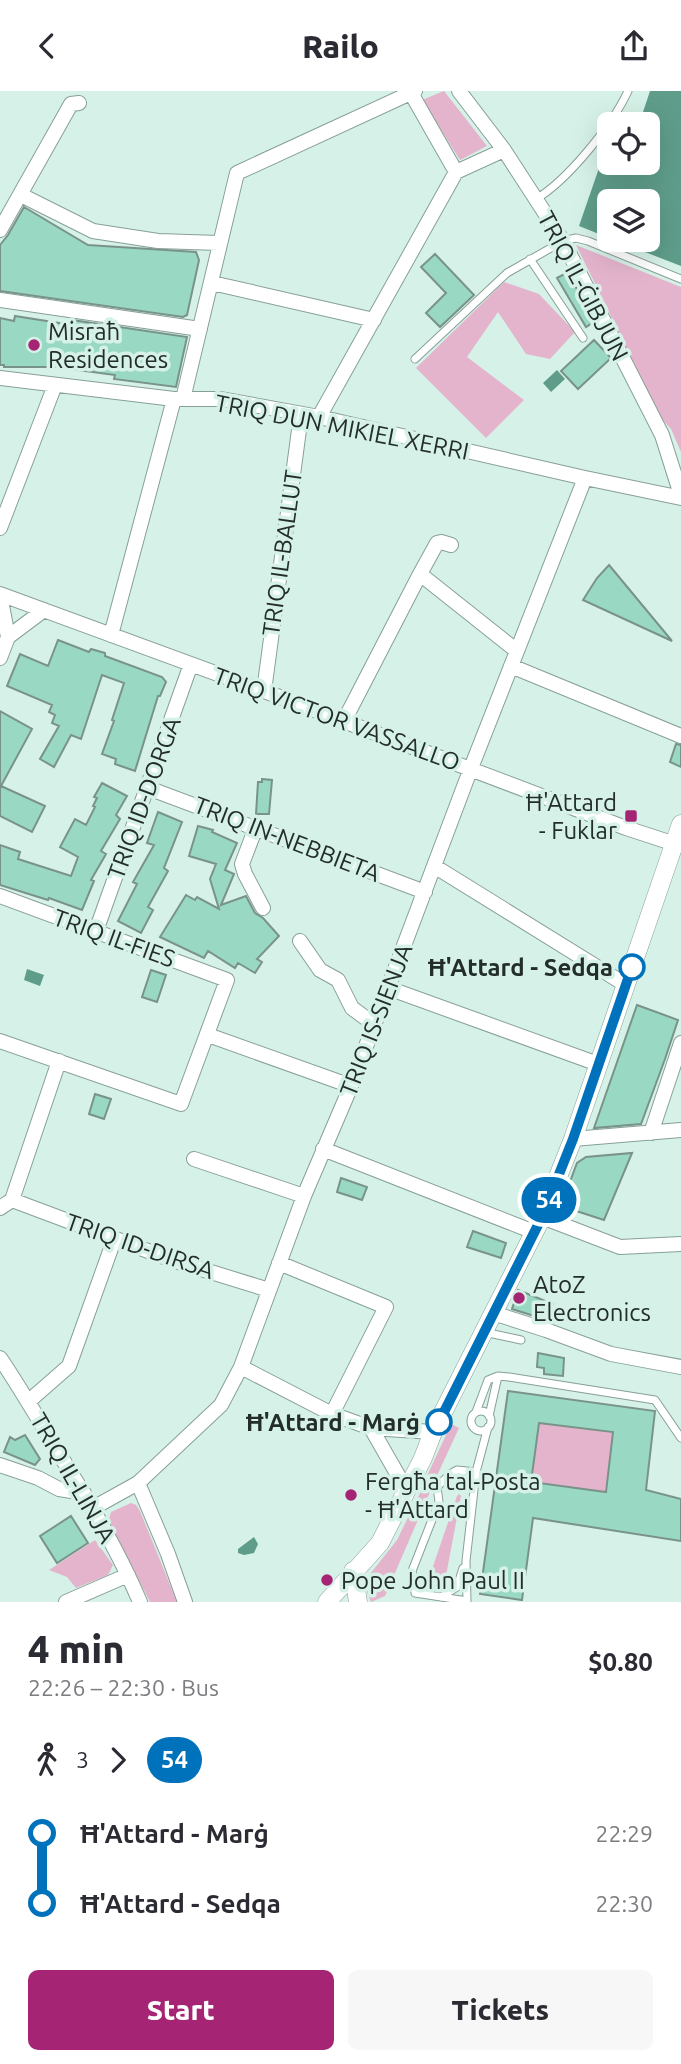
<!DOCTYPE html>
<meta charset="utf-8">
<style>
body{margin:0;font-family:Ubuntu,sans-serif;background:#f7f7f7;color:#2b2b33;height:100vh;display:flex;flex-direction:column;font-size:26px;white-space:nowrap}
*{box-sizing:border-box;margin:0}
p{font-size:23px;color:#7c7c81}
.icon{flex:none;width:38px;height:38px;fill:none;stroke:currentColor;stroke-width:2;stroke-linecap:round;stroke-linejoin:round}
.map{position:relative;height:1511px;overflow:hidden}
.drawer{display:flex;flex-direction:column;background:#fff;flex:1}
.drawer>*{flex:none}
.badge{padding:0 14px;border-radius:23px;font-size:24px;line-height:46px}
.fabs{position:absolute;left:597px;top:21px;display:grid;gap:14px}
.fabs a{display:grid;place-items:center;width:63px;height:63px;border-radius:10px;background:#fff;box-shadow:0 7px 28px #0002;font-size:35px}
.map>.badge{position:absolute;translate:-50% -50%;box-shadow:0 0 0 4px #fff}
.legs{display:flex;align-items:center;gap:10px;height:77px;padding:0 28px;font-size:23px}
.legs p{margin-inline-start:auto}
.overview{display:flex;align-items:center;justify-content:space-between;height:119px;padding:0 28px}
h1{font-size:38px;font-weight:800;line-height:52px}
.cta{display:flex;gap:14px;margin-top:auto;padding:14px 28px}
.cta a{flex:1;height:80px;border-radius:10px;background:#a52574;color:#fff;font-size:28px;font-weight:800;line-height:80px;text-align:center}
.cta a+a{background:#f7f7f7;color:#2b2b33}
ul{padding:0 28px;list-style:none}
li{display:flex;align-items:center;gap:24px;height:70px;font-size:26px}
li i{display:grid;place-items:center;width:10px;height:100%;margin:0 9px;background:currentColor}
li i::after{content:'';width:18px;height:18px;margin:-9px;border:5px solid;border-radius:50%;background:#fff}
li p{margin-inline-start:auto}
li:first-child i{background:linear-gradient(#0000 50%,currentColor 0)}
li:last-child i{background:linear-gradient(currentColor 50%,#0000 0)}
header{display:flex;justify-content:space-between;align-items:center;height:91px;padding:0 28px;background:#fff;font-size:32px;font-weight:800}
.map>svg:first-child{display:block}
.green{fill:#e4b4cc}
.water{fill:#5f9d8a}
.building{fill:#99d9c4;stroke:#7a938a;stroke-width:2;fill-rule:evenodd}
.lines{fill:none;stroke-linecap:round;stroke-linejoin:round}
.service-casing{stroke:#87a097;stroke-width:9}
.minor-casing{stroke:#87a097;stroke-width:16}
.tertiary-casing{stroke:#87a097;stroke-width:19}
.service{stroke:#fff;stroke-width:7}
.minor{stroke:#fff;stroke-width:14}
.tertiary{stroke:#fff;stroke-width:18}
.line-1-casing{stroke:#fff;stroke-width:16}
.line-1{stroke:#0072bc;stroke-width:10}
.poi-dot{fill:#a52574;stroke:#d6f1e7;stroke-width:2.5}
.stop-1-dot{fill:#fff;stroke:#0072bc;stroke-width:3.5}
.labels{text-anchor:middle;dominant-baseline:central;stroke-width:7;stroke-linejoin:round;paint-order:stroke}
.street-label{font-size:24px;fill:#232d29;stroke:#d6f1e7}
.poi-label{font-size:24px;fill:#232d29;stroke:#d6f1e7;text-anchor:start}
.stop-label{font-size:24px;font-weight:bold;fill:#232d29;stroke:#d6f1e7;text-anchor:end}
</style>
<header><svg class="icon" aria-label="back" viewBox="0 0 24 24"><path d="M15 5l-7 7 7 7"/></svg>Railo<svg class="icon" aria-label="share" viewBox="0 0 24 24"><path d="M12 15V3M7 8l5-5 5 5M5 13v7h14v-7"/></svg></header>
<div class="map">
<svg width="681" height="1511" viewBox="0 0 681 1511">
<rect width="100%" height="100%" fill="#d6f1e7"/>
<path class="green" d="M 444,0 L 487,55 L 460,69 L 422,9 Z
M 576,154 L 681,196 L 681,361 L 671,338 L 661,327 Z
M 504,191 L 539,203 L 575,241 L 550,268 L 526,263 L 498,221 L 467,266 L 524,309 L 486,347 L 416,277 Z
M 539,1332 L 613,1341 L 606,1401 L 531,1391 Z
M 451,1333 L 459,1337 L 435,1389 L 427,1385 Z
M 423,1396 L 430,1401 L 385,1505 L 371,1511 L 363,1492 L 397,1449 Z
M 459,1403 L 461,1405 L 445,1490 L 449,1491 L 448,1497 L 439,1499 L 430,1496 L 428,1490 L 457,1405 Z
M 131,1412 L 136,1414 L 140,1420 L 177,1511 L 150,1511 L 112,1437 L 109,1428 L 111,1421 Z
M 95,1449 L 113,1474 L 108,1484 L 76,1497 L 67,1486 L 49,1479 Z"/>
<path class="water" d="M 650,0 L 681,0 L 681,175 L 614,149 L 648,149 L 648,110 L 609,110 L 609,147 L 579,135 L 609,48 L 609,72 L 648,72 L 648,33 L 639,33 Z
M 557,279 L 565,288 L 551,301 L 543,292 Z
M 27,878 L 44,884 L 40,895 L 24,889 Z
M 254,1446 L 258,1453 L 254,1462 L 244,1464 L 238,1462 L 238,1458 Z"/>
<path class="building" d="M 24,116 L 88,154 L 196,161 L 199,169 L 187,224 L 183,226 L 0,200 L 0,154 L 8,144 Z
M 435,163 L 474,204 L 440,236 L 426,222 L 446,202 L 421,176 Z
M 568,181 L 594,231 L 586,236 L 557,187 Z
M 15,225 L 72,234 L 72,229 L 187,246 L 176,296 L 114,288 L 115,284 L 56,276 L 4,276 L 4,274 L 0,274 L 0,227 L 14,230 Z
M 594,249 L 611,267 L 578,298 L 561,280 Z
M 609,474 L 672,550 L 583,509 L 597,487 Z
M 58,549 L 89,561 L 91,558 L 105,562 L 105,565 L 162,586 L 166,591 L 160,605 L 158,605 L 135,680 L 115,673 L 116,668 L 102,663 L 114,630 L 112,629 L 124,592 L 102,584 L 81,648 L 71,644 L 54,676 L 40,668 L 59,635 L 52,632 L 55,624 L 49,621 L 52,614 L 7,595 L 20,563 L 48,575 Z
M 0,620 L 32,638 L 1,695 L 45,715 L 32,741 L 0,725 Z
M 676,653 L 681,654 L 681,676 L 670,671 Z
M 262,688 L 272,689 L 269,723 L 256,723 L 258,691 L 262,691 Z
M 102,692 L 127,705 L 116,724 L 120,728 L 101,760 L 106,763 L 91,789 L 94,790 L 82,819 L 49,807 L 48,809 L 0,794 L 0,754 L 20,761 L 18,768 L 71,785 L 78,766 L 60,756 L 75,728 L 86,734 L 95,716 L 93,715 L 97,707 L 94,706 Z
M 158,721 L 182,731 L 164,777 L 168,780 L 148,816 L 153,819 L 141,842 L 118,830 L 137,793 L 133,791 L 154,754 L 147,752 Z
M 198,735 L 213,739 L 212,741 L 237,752 L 225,779 L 234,783 L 221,814 L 246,805 L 255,822 L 263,827 L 279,845 L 257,868 L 262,871 L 255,882 L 238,872 L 235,877 L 208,860 L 204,867 L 160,846 L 186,804 L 195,809 L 197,806 L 219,818 L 210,788 L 216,773 L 189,765 Z
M 151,879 L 166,884 L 157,911 L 142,906 Z
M 637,914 L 678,929 L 665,968 L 641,1033 L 594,1037 Z
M 95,1003 L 111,1008 L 104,1028 L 89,1023 Z
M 632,1062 L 604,1129 L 561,1115 L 577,1072 L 586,1066 Z
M 341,1087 L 367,1096 L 362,1109 L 337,1101 Z
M 473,1140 L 506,1152 L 501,1167 L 467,1156 Z
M 518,1199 L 553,1213 L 547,1229 L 512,1218 Z
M 538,1262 L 564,1267 L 563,1285 L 544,1283 L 544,1277 L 537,1276 Z
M 508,1300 L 655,1320 L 646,1399 L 681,1408 L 681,1450 L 533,1427 L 522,1509 L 480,1503 ZM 539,1332 L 613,1341 L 606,1401 L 531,1391 Z
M 25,1344 L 40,1368 L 35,1374 L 4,1361 L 10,1346 L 15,1349 Z
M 71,1425 L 88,1452 L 57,1472 L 40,1445 Z"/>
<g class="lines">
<g class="service-casing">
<path id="service" d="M 536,108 C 568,89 613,33 628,0
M 530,168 L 583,247
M 415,268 L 507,182 L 563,150 L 576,147 L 588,150 L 681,188
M 484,1241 L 521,1249
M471 1330a10 10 0 1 1 20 0a10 10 0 1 1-20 0Z
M 476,1321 L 488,1289 L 498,1285 L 509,1286 L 655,1309 L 681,1347
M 489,1325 L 498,1285
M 457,1379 L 476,1381 L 466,1470 L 467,1510 L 415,1502 L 412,1480 L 439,1411 L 437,1396 L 450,1383 Z
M 476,1381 L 488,1336
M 414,1385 L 437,1396
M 441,1506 L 457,1496 L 463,1477"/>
</g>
<g class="minor-casing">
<path id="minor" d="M 459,0 L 504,59 L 563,150 L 662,344 L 681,404
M 411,2 L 456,81
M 21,104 L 93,140 L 158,150 L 219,152
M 0,139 L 71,13 L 79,12
M 212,192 L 374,229
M 0,209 L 200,238
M 0,287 L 174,308 L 221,308 L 319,326 L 585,387 L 681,407
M 183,308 L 237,82 L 415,0
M 319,326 L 456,81 L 504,59
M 0,437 L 55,294
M 420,483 L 437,452 L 441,451 L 451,454
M 0,503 L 264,600 L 626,737 L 675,753
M 0,504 L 8,546 L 0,567
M 111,544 L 174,308
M 8,546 L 44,519
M 511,575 L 681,645
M 264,600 L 301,324
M 344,630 L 420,483 L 517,560
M 148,697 L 425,801
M 256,736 L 242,773 L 245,783 L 263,817
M 434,775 L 626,894
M 0,805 L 227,889 L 181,1013 L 0,950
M 96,840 L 191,573
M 300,850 L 320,879 L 338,889 L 352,917 L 375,934
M 388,897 L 598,973
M 208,944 L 351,995
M 651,1042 L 681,952
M 573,1048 L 681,1039
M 323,1058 L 534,1141
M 194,1068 L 304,1105
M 12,1109 L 172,1169 L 269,1199
M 0,1117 L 12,1109 L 59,970
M 542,1126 L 620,1156 L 681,1153
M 279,1172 L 386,1216 L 332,1323
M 493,1222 L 546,1239 L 611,1263 L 681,1276
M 0,1267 C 25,1304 47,1343 71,1382 C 97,1424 121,1466 140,1511
M 241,1276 L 332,1323 L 371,1337 L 433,1341
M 29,1310 L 69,1275 L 114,1149
M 371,1337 L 407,1400
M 0,1374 L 38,1387 L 59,1398 L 84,1402
M 138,1392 L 168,1463 L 185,1511
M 93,1417 L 138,1392 L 221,1314 L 241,1276 L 304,1105 L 351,995 L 471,677 L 585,387
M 66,1511 L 128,1484"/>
</g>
<g class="tertiary-casing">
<path id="tertiary" d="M 353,1480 L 358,1511
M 327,1511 L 380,1452 L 423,1367 L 433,1341 L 542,1126 L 573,1048 L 681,733"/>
</g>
<use href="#service" class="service"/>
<use href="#minor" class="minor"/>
<use href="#tertiary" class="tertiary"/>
</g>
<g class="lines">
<g class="line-1-casing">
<path id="line-1" d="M 439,1331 L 542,1126 L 573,1048 L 632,876"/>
</g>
<use href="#line-1" class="line-1"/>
</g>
<g class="poi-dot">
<circle cx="34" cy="254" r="7"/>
<rect x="624" y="718" width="14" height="14" rx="3.5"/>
<circle cx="519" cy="1207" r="7"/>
<circle cx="351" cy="1404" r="7"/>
<circle cx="327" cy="1489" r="7"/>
</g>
<g class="stop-1-dot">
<circle cx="632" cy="876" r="12"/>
<circle cx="439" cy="1331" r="12"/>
</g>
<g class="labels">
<g class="street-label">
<text transform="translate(583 195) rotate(62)">TRIQ IL-ĠIBJUN</text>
<text transform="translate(342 336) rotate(11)">TRIQ DUN MIKIEL XERRI</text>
<text transform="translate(282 462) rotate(-82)">TRIQ IL-BALLUT</text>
<text transform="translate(337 628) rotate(20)">TRIQ VICTOR VASSALLO</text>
<text transform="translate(144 707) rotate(-70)">TRIQ ID-DORGA</text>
<text transform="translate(287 748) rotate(21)">TRIQ IN-NEBBIETA</text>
<text transform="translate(114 847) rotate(20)">TRIQ IL-FIES</text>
<text transform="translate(376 929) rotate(-69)">TRIQ IS-SIENJA</text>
<text transform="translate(140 1155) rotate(19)">TRIQ ID-DIRSA</text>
<text transform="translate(73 1387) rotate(60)">TRIQ IL-LINJA</text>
</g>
<g class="poi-label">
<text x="48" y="240">Misraħ<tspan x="48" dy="28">Residences</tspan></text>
<text x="617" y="711" text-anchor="end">Ħ'Attard<tspan x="617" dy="28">- Fuklar</tspan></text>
<text x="533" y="1193">AtoZ<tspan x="533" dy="28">Electronics</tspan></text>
<text x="365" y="1390">Fergħa tal-Posta<tspan x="365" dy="28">- Ħ'Attard</tspan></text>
<text x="341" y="1489">Pope John Paul II</text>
</g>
<g class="stop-label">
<text x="613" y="876">Ħ'Attard - Sedqa</text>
<text x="420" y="1331">Ħ'Attard - Marġ</text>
</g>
</g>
</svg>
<div class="fabs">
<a><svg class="icon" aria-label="locate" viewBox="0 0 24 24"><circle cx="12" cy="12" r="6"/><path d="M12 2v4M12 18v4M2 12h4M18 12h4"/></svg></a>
<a><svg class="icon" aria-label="layers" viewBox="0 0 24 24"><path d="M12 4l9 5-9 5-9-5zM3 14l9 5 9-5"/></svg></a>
</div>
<b class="badge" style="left:549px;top:1109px;background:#0072bc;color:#fff">54</b>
</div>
<section class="drawer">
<div class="overview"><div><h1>4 min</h1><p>22:26 – 22:30 · Bus</p></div><b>$0.80</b></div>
<div class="legs"><svg class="icon" aria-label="walk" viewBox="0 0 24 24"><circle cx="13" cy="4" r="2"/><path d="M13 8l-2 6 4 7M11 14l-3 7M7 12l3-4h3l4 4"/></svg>3<svg class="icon" aria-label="forward" viewBox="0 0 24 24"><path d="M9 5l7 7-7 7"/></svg><b class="badge" style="background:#0072bc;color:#fff">54</b></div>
<ul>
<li><i style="color:#0072bc"></i><b>Ħ'Attard - Marġ</b><p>22:29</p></li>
<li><i style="color:#0072bc"></i><b>Ħ'Attard - Sedqa</b><p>22:30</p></li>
</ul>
<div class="cta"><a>Start</a><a>Tickets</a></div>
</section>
